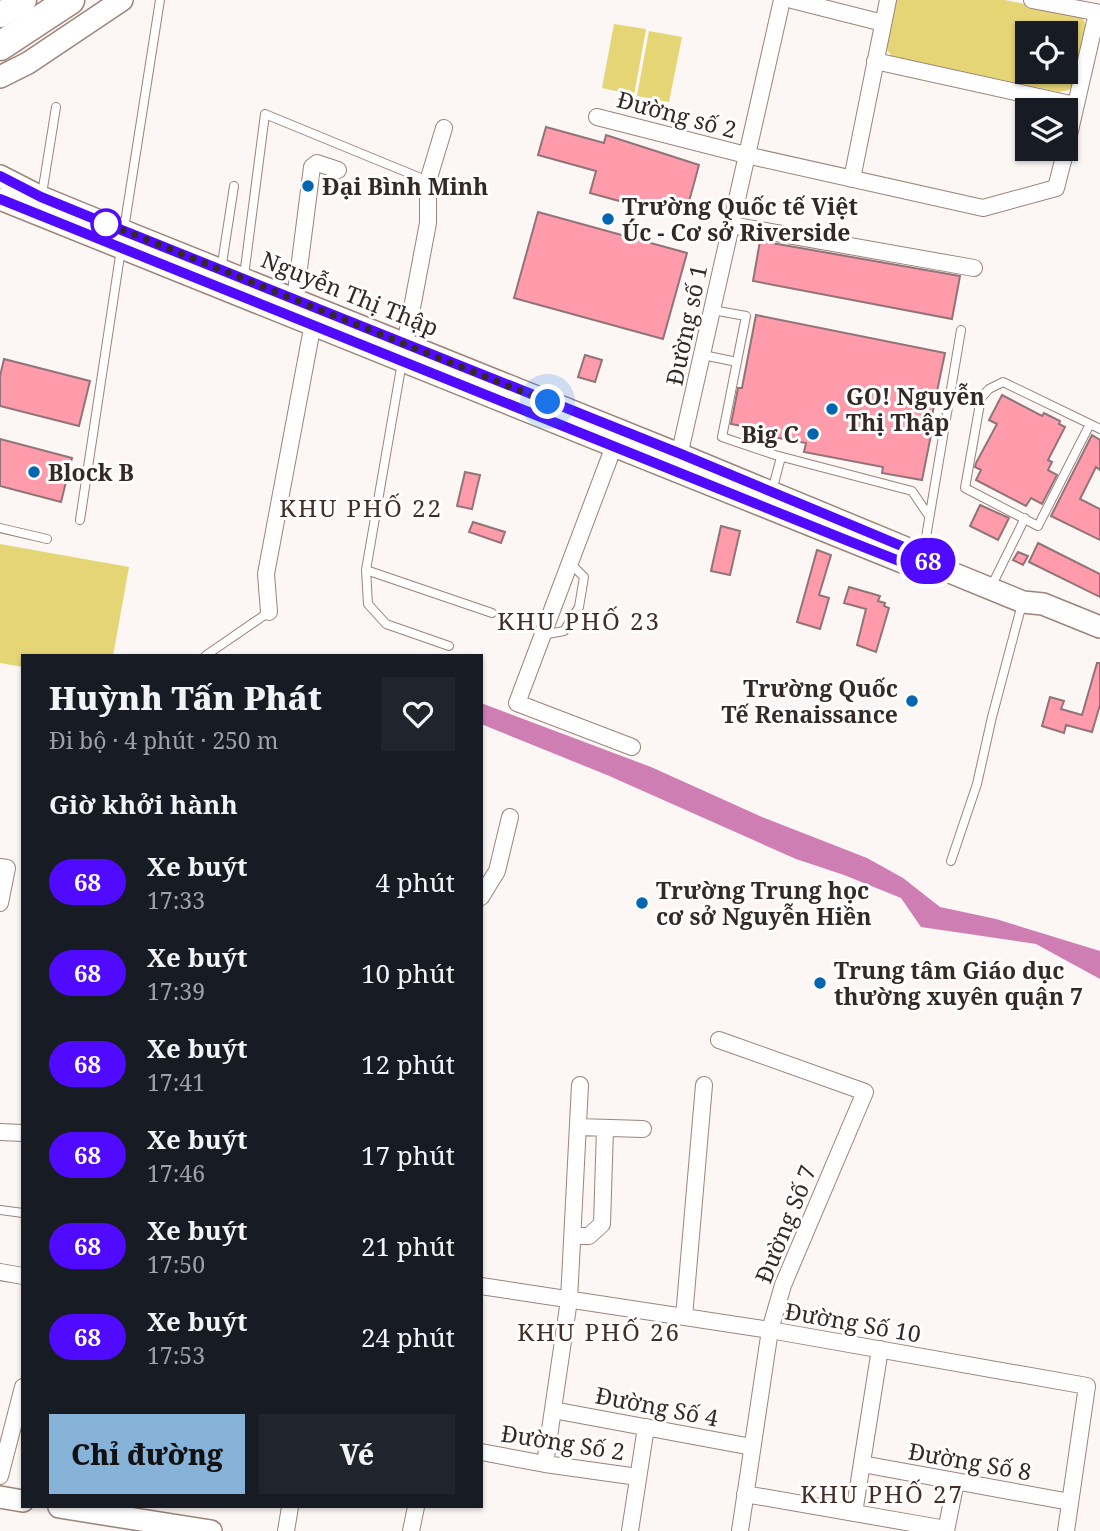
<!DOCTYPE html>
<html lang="vi">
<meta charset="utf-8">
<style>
body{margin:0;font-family:"Noto Serif",serif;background:#20242c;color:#f1f3f6;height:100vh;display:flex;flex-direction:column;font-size:26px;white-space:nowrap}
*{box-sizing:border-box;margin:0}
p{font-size:23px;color:#9ea1a6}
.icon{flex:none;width:38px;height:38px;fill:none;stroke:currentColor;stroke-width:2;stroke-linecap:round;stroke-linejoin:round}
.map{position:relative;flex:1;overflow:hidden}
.drawer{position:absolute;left:21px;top:654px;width:462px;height:854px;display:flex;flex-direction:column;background:#171b24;border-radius:0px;box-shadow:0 2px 5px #0004}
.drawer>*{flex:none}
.badge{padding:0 14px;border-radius:23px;font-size:24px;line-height:46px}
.controls{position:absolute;left:1015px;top:21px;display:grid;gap:14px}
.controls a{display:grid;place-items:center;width:63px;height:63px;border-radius:0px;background:#171b24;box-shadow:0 2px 5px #0004;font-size:35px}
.you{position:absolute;width:35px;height:35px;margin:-18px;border:5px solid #fff;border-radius:50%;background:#1a73e8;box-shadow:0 0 0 10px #1a73e833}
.map>.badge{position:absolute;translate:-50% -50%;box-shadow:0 0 0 4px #fff}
h2{padding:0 28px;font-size:26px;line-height:63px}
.round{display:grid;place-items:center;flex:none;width:74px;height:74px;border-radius:0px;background:#20242c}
.overview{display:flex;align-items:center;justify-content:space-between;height:119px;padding:0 28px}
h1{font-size:33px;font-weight:800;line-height:52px}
.action{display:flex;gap:14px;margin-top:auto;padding:14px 28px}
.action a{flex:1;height:80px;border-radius:0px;background:#86b3d7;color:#111;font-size:28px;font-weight:800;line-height:80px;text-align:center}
.action a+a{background:#20242c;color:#f1f3f6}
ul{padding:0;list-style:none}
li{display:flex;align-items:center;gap:21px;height:91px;padding:0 28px}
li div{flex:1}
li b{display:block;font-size:26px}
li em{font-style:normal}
li .badge{min-width:77px;font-weight:700;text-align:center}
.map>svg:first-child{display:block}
.green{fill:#e5d575;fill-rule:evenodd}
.water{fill:#ce7eb3}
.building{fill:#ff9baa;stroke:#907478;stroke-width:2}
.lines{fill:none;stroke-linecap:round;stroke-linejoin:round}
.lane-casing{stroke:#9d8379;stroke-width:10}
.street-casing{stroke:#9d8379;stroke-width:18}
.secondary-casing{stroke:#9d8379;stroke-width:24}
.primary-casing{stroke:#9d8379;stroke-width:27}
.highway-casing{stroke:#9d8379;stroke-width:31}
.lane{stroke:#fff;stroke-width:8}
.street{stroke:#fff;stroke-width:16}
.secondary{stroke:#fff;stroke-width:21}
.primary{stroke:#fff;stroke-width:24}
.highway{stroke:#fff;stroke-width:28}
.line-casing{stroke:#fff;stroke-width:16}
.line{stroke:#4f0aff;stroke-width:10}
.walk{stroke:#342925;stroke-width:7;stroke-dasharray:0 12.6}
.poi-dot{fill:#0465b1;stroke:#fff;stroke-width:2.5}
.stop-dot{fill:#fff;stroke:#4f0aff;stroke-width:3.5}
.labels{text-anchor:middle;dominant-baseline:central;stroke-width:6;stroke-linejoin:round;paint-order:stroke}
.street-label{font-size:23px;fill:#342925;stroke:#fff}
.poi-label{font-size:23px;font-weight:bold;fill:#342925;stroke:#fff;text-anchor:start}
.neighbourhood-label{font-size:24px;letter-spacing:2px;fill:#442e26;stroke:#fff}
</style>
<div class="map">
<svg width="1100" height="1531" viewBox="0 0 1100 1531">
<rect width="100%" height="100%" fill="#fcf6f4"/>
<path class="green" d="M 893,0 L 1005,0 L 1082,16 L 1087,28 L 1074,84 L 1069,90 L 1059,92 L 892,56 C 878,44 890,16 893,0 ZM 1027,33 L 1066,33 L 1066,72 L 1027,72 Z
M 614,24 L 646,29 L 634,95 L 602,88 Z
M 649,31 L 682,37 L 669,102 L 637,96 Z
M 0,544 L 129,567 L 113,656 L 23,656 L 23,667 L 0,663 Z"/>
<path class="water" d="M 481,703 L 651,767 L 762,817 L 867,858 L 903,878 L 940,907 L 996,919 L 1100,951 L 1100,979 L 1036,944 L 921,927 L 901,898 L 844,875 L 796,859 L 607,775 L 481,724 Z"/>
<path class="building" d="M 546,127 L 604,143 L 606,135 L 699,165 L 685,216 L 624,199 L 623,202 L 590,193 L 596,171 L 538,155 Z
M 538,212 L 687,253 L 663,339 L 514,298 Z
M 760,241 L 960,276 L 952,319 L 753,281 Z
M 756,315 L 945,353 L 930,425 L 933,425 L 922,480 L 882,473 L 883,467 L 804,452 L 806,443 L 756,434 L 757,429 L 731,424 L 738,388 L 742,388 Z
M 585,355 L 602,360 L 595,382 L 578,377 Z
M 4,359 L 90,381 L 79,426 L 0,406 L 0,376 Z
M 1002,395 L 1042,416 L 1044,413 L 1060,421 L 1059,424 L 1065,427 L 1048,460 L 1052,462 L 1048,470 L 1057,475 L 1042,504 L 1031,498 L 1026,506 L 976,480 L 981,470 L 975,467 L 976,463 L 997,424 L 989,420 Z
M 1092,435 L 1100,440 L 1100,470 L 1096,467 L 1080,499 L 1100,509 L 1100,540 L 1051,516 Z
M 0,439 L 72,458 L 61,502 L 0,486 Z
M 465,472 L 480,475 L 472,509 L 457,506 Z
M 980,505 L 1009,518 L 998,540 L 970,526 Z
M 473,522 L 505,532 L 501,543 L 469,532 Z
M 721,526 L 740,531 L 730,575 L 711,571 Z
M 1038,543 L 1100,574 L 1100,597 L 1029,562 Z
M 817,550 L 831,555 L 819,595 L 829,598 L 820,629 L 797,622 Z
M 1018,552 L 1028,556 L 1023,565 L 1013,560 Z
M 849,587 L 880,596 L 878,601 L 885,603 L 884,606 L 889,608 L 876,652 L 857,645 L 866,609 L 844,603 Z
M 1097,663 L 1100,663 L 1100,705 L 1092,732 L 1066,725 L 1064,733 L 1042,726 L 1050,697 L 1064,701 L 1061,709 L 1082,715 Z"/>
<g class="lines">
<g class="lane-casing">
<path id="lane" d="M 42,194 L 56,107
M 124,229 L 160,0
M 221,270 L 234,186
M 244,276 L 265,114 L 428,181
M 712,310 L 746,316 L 722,437 L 775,455 L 912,491 L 929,516
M 703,355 L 737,362
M 402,362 L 366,570 L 492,613
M 1090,424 L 1038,526 L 965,488 L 981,398 L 989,389 L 1003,382 L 1090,424 L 1100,429
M 772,491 L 781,457
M 80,520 L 121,249
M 0,528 L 47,539
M 923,555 L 961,330
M 366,570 L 368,604 L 386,624 L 449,646
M 991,587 L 1025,518
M 542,635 L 564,631 L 579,607 L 584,577 L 569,562
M 205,656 L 269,612
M 951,861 L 977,784 L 992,717 L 1022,604
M 0,1210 L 23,1213"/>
</g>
<g class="street-casing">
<path id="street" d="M 792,0 L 883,23
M 1032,0 L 1100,13
M 875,61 L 1075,105
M 597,117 L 746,155 L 983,208 L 1056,188 L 1066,149
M 1066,148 L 1097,13
M 852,179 L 888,0
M 731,225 L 974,268
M 295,300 L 312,167 L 317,163 L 338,170
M 405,345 L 428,223 L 428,181 L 444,128
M 617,438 L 517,703 L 632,747
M 677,465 L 782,0
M 269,612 L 266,574 L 313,323
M 0,867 L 7,868 L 0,903
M 481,897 L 497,871 L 510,817
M 719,1040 L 865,1092 L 783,1285 L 770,1330 L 740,1531
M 578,1127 L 643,1129
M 0,1132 L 23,1133
M 573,1236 L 589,1236 L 602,1224 L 605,1128
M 0,1272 L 23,1276
M 481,1286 L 770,1330 L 1087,1386 L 1066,1531
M 684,1317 L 704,1085
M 553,1410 L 752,1447
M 481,1452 L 545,1464 L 638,1477
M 545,1464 L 569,1300 L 580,1085
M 862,1464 L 1070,1502
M 0,1476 L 23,1387
M 745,1494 L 946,1529
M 854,1513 L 880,1349
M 286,1531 L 290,1507
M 411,1531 L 416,1507
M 630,1531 L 646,1427
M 946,1531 L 956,1481"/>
</g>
<g class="secondary-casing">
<path id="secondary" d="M 0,77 L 28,63 L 122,0
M 0,176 L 41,197 L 124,231 L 681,455 L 923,555 L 930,564 L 1023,602 L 1043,604 L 1100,627
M 0,199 L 905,563
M 0,1497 L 23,1501
M 59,1507 L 211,1531"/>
</g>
<g class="primary-casing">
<path id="primary" d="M 0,15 L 24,0"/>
</g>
<g class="highway-casing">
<path id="highway" d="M 0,46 L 70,0"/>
</g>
<use href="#lane" class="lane"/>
<use href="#street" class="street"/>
<use href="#secondary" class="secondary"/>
<use href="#primary" class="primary"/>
<use href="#highway" class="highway"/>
</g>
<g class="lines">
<g class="line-casing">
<path id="line" d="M 0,176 L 41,197 L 124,231 L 681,454 L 923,555 L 930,564 L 917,568 L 846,540 L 0,199"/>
</g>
<use href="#line" class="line"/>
<path class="walk" d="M 106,224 L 103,222 L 548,402"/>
</g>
<g class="poi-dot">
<circle cx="308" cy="186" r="7"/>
<circle cx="608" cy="219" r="7"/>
<circle cx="832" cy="409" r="7"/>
<circle cx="813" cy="434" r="7"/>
<circle cx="34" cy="472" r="7"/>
<circle cx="912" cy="701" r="7"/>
<circle cx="642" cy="903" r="7"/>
<circle cx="820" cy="983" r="7"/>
</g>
<circle class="stop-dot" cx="106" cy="224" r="14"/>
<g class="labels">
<g class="street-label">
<text transform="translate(677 114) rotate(15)">Đường số 2</text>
<text transform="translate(350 293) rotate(22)">Nguyễn Thị Thập</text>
<text transform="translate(686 325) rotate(-78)">Đường số 1</text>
<text transform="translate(785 1224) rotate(-68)">Đường Số 7</text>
<text transform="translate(853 1322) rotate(10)">Đường Số 10</text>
<text transform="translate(657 1406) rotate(11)">Đường Số 4</text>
<text transform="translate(563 1442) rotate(9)">Đường Số 2</text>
<text transform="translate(970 1461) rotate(10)">Đường Số 8</text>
</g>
<g class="poi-label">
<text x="322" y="186">Đại Bình Minh</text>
<text x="622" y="206">Trường Quốc tế Việt<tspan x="622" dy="26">Úc - Cơ sở Riverside</tspan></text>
<text x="846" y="396">GO! Nguyễn<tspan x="846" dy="26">Thị Thập</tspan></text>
<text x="799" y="434" text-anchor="end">Big C</text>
<text x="48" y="472">Block B</text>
<text x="898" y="688" text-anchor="end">Trường Quốc<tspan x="898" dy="26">Tế Renaissance</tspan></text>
<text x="656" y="890">Trường Trung học<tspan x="656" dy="26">cơ sở Nguyễn Hiền</tspan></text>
<text x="834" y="970">Trung tâm Giáo dục<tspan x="834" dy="26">thường xuyên quận 7</tspan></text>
</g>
<g class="neighbourhood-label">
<text x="361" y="507">KHU PHỐ 22</text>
<text x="579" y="620">KHU PHỐ 23</text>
<text x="599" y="1331">KHU PHỐ 26</text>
<text x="882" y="1493">KHU PHỐ 27</text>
</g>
</g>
</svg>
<div class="controls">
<a><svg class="icon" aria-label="locate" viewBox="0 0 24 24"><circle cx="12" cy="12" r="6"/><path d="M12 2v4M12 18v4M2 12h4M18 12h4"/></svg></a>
<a><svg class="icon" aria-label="layers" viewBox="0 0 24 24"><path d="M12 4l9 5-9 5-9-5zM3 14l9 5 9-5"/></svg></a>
</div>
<div class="you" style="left:548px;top:402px"></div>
<b class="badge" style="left:928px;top:561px;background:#4f0aff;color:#fff">68</b>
<section class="drawer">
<div class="overview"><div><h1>Huỳnh Tấn Phát</h1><p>Đi bộ · 4 phút · 250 m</p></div><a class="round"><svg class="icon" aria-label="heart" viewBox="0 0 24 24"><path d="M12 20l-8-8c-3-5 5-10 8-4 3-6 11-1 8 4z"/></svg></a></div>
<h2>Giờ khởi hành</h2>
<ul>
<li><span class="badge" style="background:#4f0aff;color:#fff">68</span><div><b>Xe buýt</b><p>17:33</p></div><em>4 phút</em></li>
<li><span class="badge" style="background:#4f0aff;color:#fff">68</span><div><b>Xe buýt</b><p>17:39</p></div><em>10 phút</em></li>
<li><span class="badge" style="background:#4f0aff;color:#fff">68</span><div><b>Xe buýt</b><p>17:41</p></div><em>12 phút</em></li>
<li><span class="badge" style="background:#4f0aff;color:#fff">68</span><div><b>Xe buýt</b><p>17:46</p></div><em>17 phút</em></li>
<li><span class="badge" style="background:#4f0aff;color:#fff">68</span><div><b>Xe buýt</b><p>17:50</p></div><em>21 phút</em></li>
<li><span class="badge" style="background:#4f0aff;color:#fff">68</span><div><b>Xe buýt</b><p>17:53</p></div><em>24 phút</em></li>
</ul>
<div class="action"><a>Chỉ đường</a><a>Vé</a></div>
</section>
</div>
